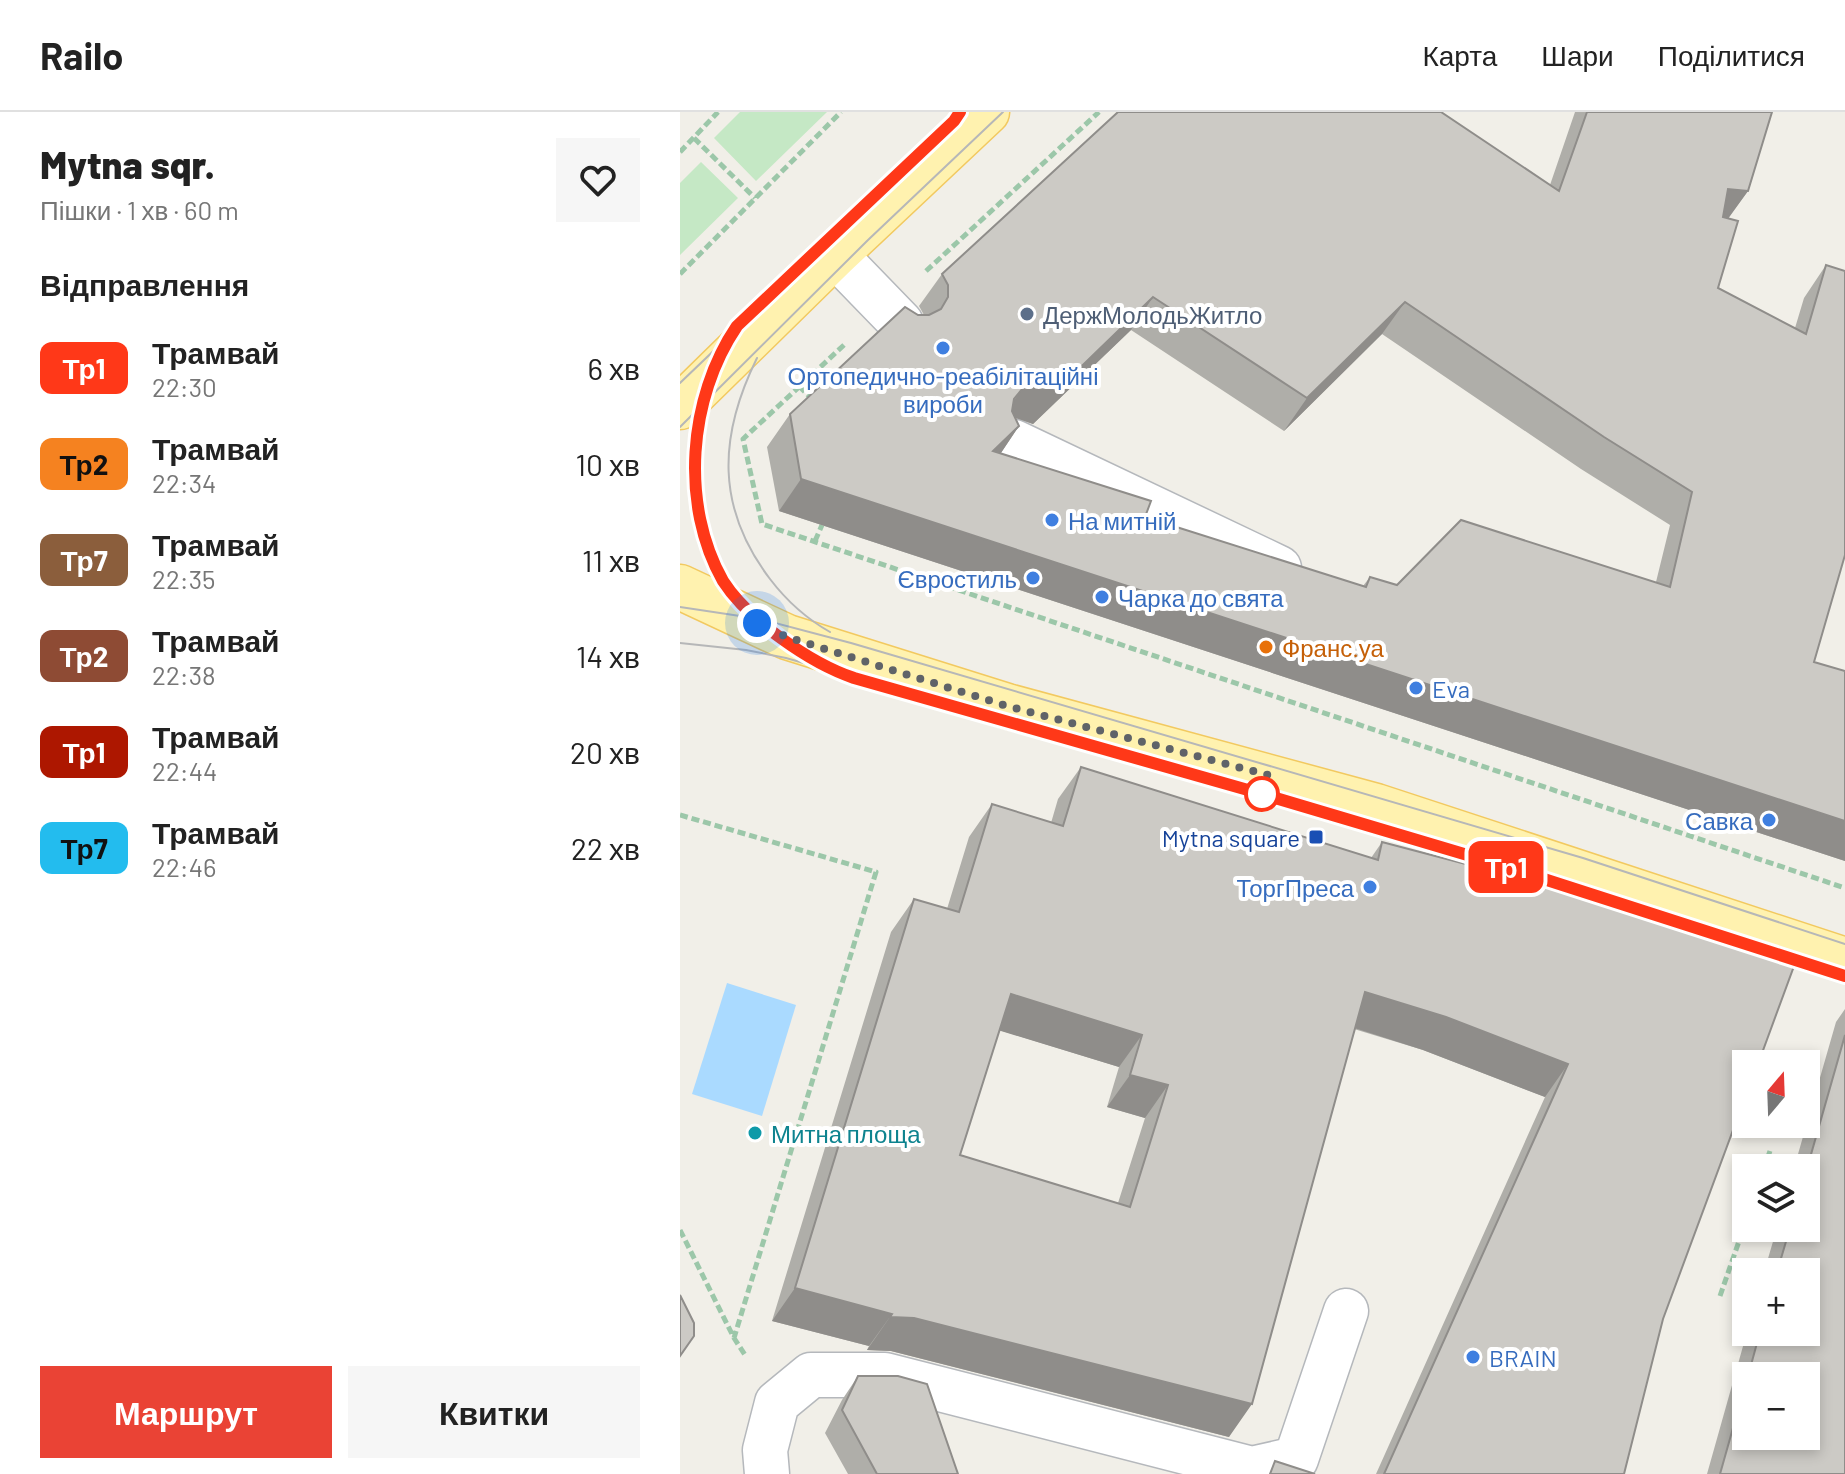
<!DOCTYPE html>
<html lang="uk">
<meta charset="utf-8">
<style>
body{margin:0;font-family:Barlow,sans-serif;background:#f6f6f6;color:#222;height:100vh;display:flex;flex-direction:column;font-size:30px;white-space:nowrap}
*{box-sizing:border-box;margin:0}
p{font-size:26px;color:#767676}
.icon{flex:none;width:44px;height:44px;fill:none;stroke:currentColor;stroke-width:2;stroke-linecap:round;stroke-linejoin:round}
.map{position:relative;flex:1;overflow:hidden}
.side{display:flex;flex-direction:column;background:#fff;width:680px}
.side>*{flex:none}
.badge{padding:0 16px;border-radius:12px;font-size:28px;line-height:52px}
.needle{width:52px;rotate:19deg}
.buttons{position:absolute;left:1052px;top:938px;display:grid;gap:16px}
.buttons a{display:grid;place-items:center;width:88px;height:88px;border-radius:0px;background:#fff;box-shadow:0 4px 12px #0003;font-size:40px}
.you{position:absolute;width:40px;height:40px;margin:-20px;border:6px solid #fff;border-radius:50%;background:#1a73e8;box-shadow:0 0 0 12px #1a73e833}
.map>.badge{position:absolute;translate:-50% -50%;box-shadow:0 0 0 4px #fff}
h2{padding:0 40px;font-size:30px;line-height:72px}
.round{display:grid;place-items:center;flex:none;width:84px;height:84px;border-radius:0px;background:#f6f6f6}
.head{display:flex;align-items:center;justify-content:space-between;height:136px;padding:0 40px}
h1{font-size:38px;font-weight:800;line-height:60px}
.primary-button{display:flex;gap:16px;margin-top:auto;padding:16px 40px}
.primary-button a{flex:1;height:92px;border-radius:0px;background:#ea4335;color:#fff;font-size:32px;font-weight:800;line-height:92px;text-align:center}
.primary-button a+a{background:#f6f6f6;color:#222}
ul{padding:0;list-style:none}
li{display:flex;align-items:center;gap:24px;height:96px;padding:0 40px}
li div{flex:1}
li b{display:block;font-size:30px}
li em{font-style:normal}
li .badge{min-width:88px;font-weight:700;text-align:center}
header{display:flex;align-items:center;gap:48px;box-sizing:border-box;height:112px;padding:0 40px;background:#fff;border-bottom:2px solid #e0e0e0}
header strong{font-size:38px}
nav{display:flex;gap:44px;margin-inline-start:auto;font-size:28px}
main{display:flex;flex:1;min-height:0}
.map>svg:first-child{display:block}
.green{fill:#c5e8c5}
.water{fill:#aadaff}
.lines{fill:none;stroke-linecap:round;stroke-linejoin:round}
.minor-casing{stroke:#b5b8bc;stroke-width:47}
.major-casing{stroke:#f2c960;stroke-width:47}
.path{stroke:#9cc7a9;stroke-width:5;stroke-dasharray:8 4;stroke-linecap:butt}
.minor{stroke:#fff;stroke-width:44}
.major{stroke:#fff2af;stroke-width:44}
.tram{stroke:#b6b7b8;stroke-width:2}
.wall{fill:#afaea9;fill-rule:evenodd}
.shaded-wall{fill:#8f8d8a}
.building{fill:#cccac5;stroke:#8f8d8a;stroke-width:2;fill-rule:evenodd}
.line-casing{stroke:#fff;stroke-width:18}
.line{stroke:#ff3818;stroke-width:12}
.walk{stroke:#5f6368;stroke-width:8;stroke-dasharray:0 14.4}
.service-dot{fill:#5c6f8a;stroke:#fff;stroke-width:3}
.shop-dot{fill:#3f7fe0;stroke:#fff;stroke-width:3}
.food-dot{fill:#e8710a;stroke:#fff;stroke-width:3}
.stop-dot{fill:#fff;stroke:#ff3818;stroke-width:4}
.transit-dot{fill:#1a4fb4;stroke:#fff;stroke-width:3}
.culture-dot{fill:#0f9aa8;stroke:#fff;stroke-width:3}
.labels{text-anchor:middle;dominant-baseline:central;stroke-width:8;stroke-linejoin:round;paint-order:stroke}
.service-label{font-size:24px;fill:#4e5e75;stroke:#fff;text-anchor:start}
.shop-label{font-size:24px;fill:#366cbe;stroke:#fff;text-anchor:start}
.food-label{font-size:24px;fill:#c56008;stroke:#fff;text-anchor:start}
.transit-label{font-size:24px;fill:#164399;stroke:#fff;text-anchor:end}
.culture-label{font-size:24px;fill:#0d838f;stroke:#fff;text-anchor:start}
</style>
<header>
<strong>Railo</strong>
<nav><a>Карта</a><a>Шари</a><a>Поділитися</a></nav>
</header>
<main>
<section class="side">
<div class="head"><div><h1>Mytna sqr.</h1><p>Пішки · 1 хв · 60 m</p></div><a class="round"><svg class="icon" aria-label="heart" viewBox="0 0 24 24"><path d="M12 20l-8-8c-3-5 5-10 8-4 3-6 11-1 8 4z"/></svg></a></div>
<h2>Відправлення</h2>
<ul>
<li><span class="badge" style="background:#ff3818;color:#fff">Тр1</span><div><b>Трамвай</b><p>22:30</p></div><em>6 хв</em></li>
<li><span class="badge" style="background:#f58220;color:#111">Тр2</span><div><b>Трамвай</b><p>22:34</p></div><em>10 хв</em></li>
<li><span class="badge" style="background:#8b5e3c;color:#fff">Тр7</span><div><b>Трамвай</b><p>22:35</p></div><em>11 хв</em></li>
<li><span class="badge" style="background:#8e4b34;color:#fff">Тр2</span><div><b>Трамвай</b><p>22:38</p></div><em>14 хв</em></li>
<li><span class="badge" style="background:#ad1700;color:#fff">Тр1</span><div><b>Трамвай</b><p>22:44</p></div><em>20 хв</em></li>
<li><span class="badge" style="background:#23bcee;color:#111">Тр7</span><div><b>Трамвай</b><p>22:46</p></div><em>22 хв</em></li>
</ul>
<div class="primary-button"><a>Маршрут</a><a>Квитки</a></div>
</section>
<div class="map">
<svg width="1165" height="1362" viewBox="0 0 1165 1362">
<rect width="100%" height="100%" fill="#f1efe8"/>
<path class="green" d="M 60,0 L 147,0 L 76,69 L 34,26 Z
M 21,50 L 58,86 L 0,143 L 0,71 Z"/>
<path class="water" d="M 47,871 L 116,893 L 82,1004 L 12,982 Z"/>
<g class="lines">
<g class="minor-casing">
<path id="minor" d="M 155,143 L 221,211
M 334,330 L 599,456
M 87,1362 L 85,1338 L 97,1291 L 131,1263 L 205,1263 L 572,1357 L 616,1347 L 666,1199"/>
</g>
<g class="major-casing">
<path id="major" d="M 0,295 L 155,143 L 307,0
M 0,475 L 107,525 L 327,594 L 696,694 L 1165,848"/>
</g>
<path class="path" d="M 14,26 L 75,86
M 0,40 L 38,0
M 246,159 L 419,0
M 0,162 L 161,0
M 164,233 L 63,327 L 82,412 L 1165,776
M 119,274 L 133,288
M 135,429 L 142,413
M 0,703 L 196,760 L 54,1226
M 1084,1056 L 1090,1039
M 0,1118 L 54,1226 L 65,1243
M 1040,1184 L 1066,1109"/>
<use href="#minor" class="minor"/>
<use href="#major" class="major"/>
<path class="tram" d="M 57,214 C 9,284 0,396 44,469 C 63,499 105,533 136,549
M 77,246 C 38,325 36,396 90,467 C 106,488 127,507 150,520
M 0,271 L 274,9 L 280,0
M 0,315 L 188,128 L 323,0
M 0,495 L 80,507 L 171,531 L 903,746 L 1165,832
M 0,531 L 66,538 L 106,546 L 582,682 L 897,776 L 1165,864"/>
</g>
<path class="wall" d="M 895,0 L 1092,0 L 1068,79 L 1048,106 L 1038,176 L 1115,216 L 1124,186 L 1146,153 L 1134,550 L 1165,559 L 1165,749 L 99,399 L 87,335 L 110,302 L 238,203 L 244,203 L 239,194 L 262,162 L 870,73 ZM 451,218 L 604,319 L 702,222 L 901,357 L 990,413 L 976,470 L 717,473 L 690,465 L 683,474 L 465,405 L 320,342 L 339,314 L 335,306 L 353,312 Z
M 401,655 L 691,746 L 702,730 L 814,759 L 819,751 L 983,1207 L 944,1362 L 696,1362 L 865,985 L 743,938 L 674,917 L 549,1325 L 211,1239 L 187,1238 L 189,1234 L 92,1209 L 211,820 L 234,787 L 267,797 L 289,725 L 312,692 L 371,711 L 378,687 ZM 319,918 L 439,955 L 427,995 L 465,1006 L 438,1091 L 280,1043 Z
M 1165,897 L 1165,1362 L 1027,1362 L 1067,1220 L 1126,1220 L 1126,1160 L 1084,1160 L 1097,1116 L 1126,1116 L 1126,1056 L 1114,1056 L 1156,910 ZM 1066,1264 L 1126,1264 L 1066,1324 Z
M 178,1264 L 278,1362 L 168,1362 L 145,1321 L 162,1288 Z"/>
<path class="shaded-wall" d="M 1048,77 L 1068,79 L 1045,111 L 1025,110 Z
M 473,185 L 451,218 L 353,312 L 333,305 L 319,310 L 342,277 L 356,273 Z
M 725,190 L 702,222 L 604,319 L 627,286 Z
M 339,314 L 317,347 L 313,339 Z
M 121,367 L 1165,709 L 1165,749 L 99,399 Z
M 685,880 L 766,905 L 888,952 L 865,985 L 743,938 L 662,912 Z
M 331,882 L 462,923 L 439,955 L 308,915 Z
M 450,963 L 488,973 L 465,1006 L 427,995 Z
M 115,1176 L 212,1202 L 189,1234 L 92,1209 Z
M 210,1205 L 234,1206 L 572,1292 L 549,1325 L 211,1239 L 187,1238 Z"/>
<path class="building" d="M 438,0 L 761,0 L 879,79 L 907,0 L 1092,0 L 1068,79 L 1048,77 L 1043,105 L 1058,109 L 1038,176 L 1126,222 L 1146,153 L 1165,159 L 1165,443 L 1134,550 L 1165,559 L 1165,709 L 121,367 L 110,302 L 225,195 L 238,203 L 249,203 L 261,197 L 268,185 L 268,173 L 262,162 ZM 473,185 L 627,286 L 725,190 L 924,325 L 1012,380 L 990,475 L 781,408 L 717,473 L 690,465 L 686,475 L 465,405 L 471,389 L 313,339 L 339,314 L 332,299 L 334,287 L 342,277 L 356,273 L 376,279 Z
M 401,655 L 698,748 L 702,730 L 816,760 L 819,751 L 1114,854 L 1078,952 L 1066,952 L 1066,983 L 983,1207 L 944,1362 L 704,1362 L 888,952 L 766,905 L 685,880 L 572,1292 L 234,1206 L 210,1205 L 212,1202 L 115,1176 L 234,787 L 279,800 L 312,692 L 383,714 ZM 331,882 L 462,923 L 450,963 L 488,973 L 450,1095 L 280,1043 Z
M 1165,923 L 1165,1362 L 1040,1362 L 1066,1270 L 1066,1324 L 1126,1324 L 1126,1264 L 1068,1264 L 1080,1220 L 1126,1220 L 1126,1160 L 1097,1160 L 1110,1116 L 1126,1116 L 1126,1060 Z
M 0,1183 L 14,1211 L 14,1224 L 0,1244 Z
M 178,1264 L 218,1264 L 247,1272 L 278,1362 L 197,1362 L 162,1298 Z
M 595,1349 L 635,1362 L 590,1362 Z"/>
<g class="lines">
<g class="line-casing">
<path id="line" d="M 280,0 L 274,9 L 57,214 C 8,286 0,393 43,469 C 68,508 130,551 174,566 L 582,682 L 811,750 L 1165,864"/>
</g>
<use href="#line" class="line"/>
<path class="walk" d="M 77,511 L 107,525 L 327,594 L 592,664 L 582,682"/>
</g>
<circle class="service-dot" cx="347" cy="202" r="8"/>
<g class="shop-dot">
<circle cx="263" cy="236" r="8"/>
<circle cx="372" cy="408" r="8"/>
<circle cx="353" cy="466" r="8"/>
<circle cx="422" cy="485" r="8"/>
<circle cx="736" cy="576" r="8"/>
<circle cx="1089" cy="708" r="8"/>
<circle cx="690" cy="775" r="8"/>
<circle cx="793" cy="1245" r="8"/>
</g>
<circle class="food-dot" cx="586" cy="535" r="8"/>
<circle class="stop-dot" cx="582" cy="682" r="16"/>
<rect class="transit-dot" x="628" y="717" width="16" height="16" rx="4"/>
<circle class="culture-dot" cx="75" cy="1021" r="8"/>
<g class="labels">
<g class="service-label">
<text x="363" y="202">ДержМолодьЖитло</text>
</g>
<g class="shop-label">
<text x="263" y="263" text-anchor="middle">Ортопедично-реабілітаційні<tspan x="263" dy="28">вироби</tspan></text>
<text x="388" y="408">На митній</text>
<text x="337" y="466" text-anchor="end">Євростиль</text>
<text x="438" y="485">Чарка до свята</text>
<text x="752" y="576">Eva</text>
<text x="1073" y="708" text-anchor="end">Савка</text>
<text x="674" y="775" text-anchor="end">ТоргПреса</text>
<text x="809" y="1245">BRAIN</text>
</g>
<g class="food-label">
<text x="602" y="535">Франс.уа</text>
</g>
<g class="transit-label">
<text x="620" y="725">Mytna square</text>
</g>
<g class="culture-label">
<text x="91" y="1021">Митна площа</text>
</g>
</g>
</svg>
<div class="buttons">
<a><svg class="needle" viewBox="-14 -14 28 28"><path d="M0-13l5 13h-10z" fill="#e53935"/><path d="M0 13l5-13h-10z" fill="#767676"/></svg></a>
<a><svg class="icon" aria-label="layers" viewBox="0 0 24 24"><path d="M12 4l9 5-9 5-9-5zM3 14l9 5 9-5"/></svg></a>
<a>+</a>
<a>−</a>
</div>
<div class="you" style="left:77px;top:511px"></div>
<b class="badge" style="left:826px;top:755px;background:#ff3818;color:#fff">Тр1</b>
</div>
</main>
